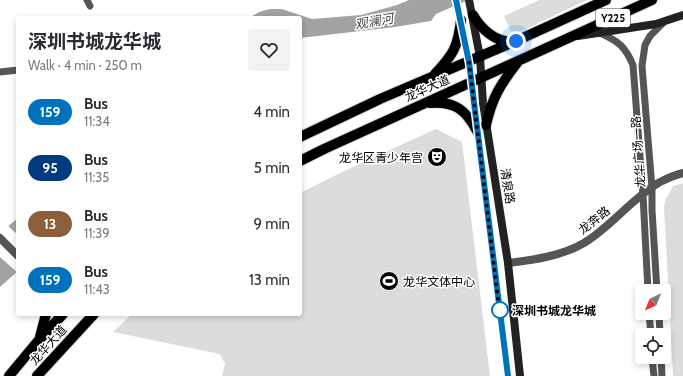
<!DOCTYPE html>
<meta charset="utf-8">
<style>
body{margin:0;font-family:Cabin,"Noto Sans SC",sans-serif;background:#f2f2f3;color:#2b2b33;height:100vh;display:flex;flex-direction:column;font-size:15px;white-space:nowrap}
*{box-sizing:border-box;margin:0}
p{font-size:13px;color:#7c7c81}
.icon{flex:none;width:22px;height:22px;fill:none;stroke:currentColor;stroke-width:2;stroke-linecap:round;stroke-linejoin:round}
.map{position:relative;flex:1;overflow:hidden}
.panel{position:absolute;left:16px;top:16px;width:286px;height:300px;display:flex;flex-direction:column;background:#fff;border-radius:4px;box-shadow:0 2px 6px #0003}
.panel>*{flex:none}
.badge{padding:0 8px;border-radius:13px;font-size:14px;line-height:26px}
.needle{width:26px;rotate:223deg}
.fabs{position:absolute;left:635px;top:284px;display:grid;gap:8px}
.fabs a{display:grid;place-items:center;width:36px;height:36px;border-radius:4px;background:#fff;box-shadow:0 2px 6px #0003;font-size:20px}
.you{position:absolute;width:20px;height:20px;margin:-10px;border:3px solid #fff;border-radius:50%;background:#1a73e8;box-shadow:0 0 0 6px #1a73e833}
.map>.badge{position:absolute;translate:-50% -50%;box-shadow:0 0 0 2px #fff}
.round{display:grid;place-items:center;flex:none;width:42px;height:42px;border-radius:4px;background:#f2f2f3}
.summary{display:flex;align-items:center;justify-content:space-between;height:68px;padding:0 12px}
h1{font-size:19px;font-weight:700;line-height:30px}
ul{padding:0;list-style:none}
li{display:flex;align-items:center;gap:12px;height:56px;padding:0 12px}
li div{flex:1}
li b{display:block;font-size:15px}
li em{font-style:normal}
li .badge{min-width:44px;font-weight:700;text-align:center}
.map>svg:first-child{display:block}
.green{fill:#dcdcdc}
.water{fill:#a3a3a3}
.pier{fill:#fff}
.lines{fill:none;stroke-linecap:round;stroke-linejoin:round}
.primary-casing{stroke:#dbdbdb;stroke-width:12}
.minor{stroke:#555;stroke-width:7}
.tertiary{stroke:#555;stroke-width:8}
.secondary{stroke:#222;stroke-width:8}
.primary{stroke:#000;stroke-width:10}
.line-casing{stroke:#fff;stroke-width:9}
.line{stroke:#0072bc;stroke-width:6}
.walk{stroke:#000;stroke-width:4;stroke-dasharray:0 7.2}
.stop-dot{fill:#fff;stroke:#0072bc;stroke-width:2}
.labels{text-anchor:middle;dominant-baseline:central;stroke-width:3;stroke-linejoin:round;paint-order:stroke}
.shield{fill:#fff;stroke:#4c4c4c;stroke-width:1}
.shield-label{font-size:11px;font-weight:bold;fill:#000}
.street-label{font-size:12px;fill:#000;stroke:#fff}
.poi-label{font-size:12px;fill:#000;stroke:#fff;text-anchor:end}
.stop-label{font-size:12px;font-weight:bold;fill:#000;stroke:#fff;text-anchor:start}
.water-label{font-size:13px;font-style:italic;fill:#444;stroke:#fff}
</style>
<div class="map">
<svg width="683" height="376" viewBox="0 0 683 376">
<rect width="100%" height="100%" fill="#fff"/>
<path class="green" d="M 539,0 L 587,0 L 513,35 L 504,16 Z
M 436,129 L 462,142 L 490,376 L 222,376 L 225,364 L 220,354 L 113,332 L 132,314 L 300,314 L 300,193 L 342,172 Z
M 683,183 L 683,376 L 673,376 L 664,206 L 666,199 L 673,186 Z"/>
<path class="water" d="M 409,0 L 468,0 L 436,14 L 431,21 L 395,27 L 300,38 L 300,18 L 249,18 L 259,12 L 270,9 L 282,9 L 312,19 L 361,15 L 397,5 Z
M 18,218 L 18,271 L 0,287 L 0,233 Z"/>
<path class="pier" d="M 7,225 L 18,235 L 18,273 L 0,257 L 0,230 Z"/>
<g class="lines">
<g class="primary-casing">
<path id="primary" d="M 473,15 C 481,29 497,44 514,41
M 435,74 C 453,55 458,47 461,20
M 430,103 C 455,101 466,110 477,131
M 486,125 C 492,98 500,85 517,63
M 300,137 L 380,99 L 516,41 L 606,0
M 300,161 L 324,149 L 652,0
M 40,337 L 46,314
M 9,376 L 39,340 L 63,314
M 37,376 L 94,314"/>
</g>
<path class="minor" d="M 87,0 L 90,6
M 600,33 C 618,41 625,46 633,65 L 643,195 L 648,291
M 0,72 L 18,70
M 657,291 L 652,210 L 652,188 L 642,66 L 645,45 L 650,36 L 663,23
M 649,313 L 651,335
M 659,313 L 660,335
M 652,357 L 654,376
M 661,357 L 662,376"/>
<path class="tertiary" d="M 0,238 L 18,256
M 508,263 C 533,260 562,256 584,243 C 612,226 632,198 660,182 C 668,178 675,175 683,173"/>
<path class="secondary" d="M 456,0 L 469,62 L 508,376
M 469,0 L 480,57 L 483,103 L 508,263 L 520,376
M 578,36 L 656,24 L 683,15"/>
<use href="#primary" class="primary"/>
</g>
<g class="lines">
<g class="line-casing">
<path id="line" d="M 456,0 L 469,62 L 508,376"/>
</g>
<use href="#line" class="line"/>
<path class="walk" d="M 500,310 L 500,315 L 469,62 L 516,41"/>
</g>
<defs>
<g id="theatre-disc" transform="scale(1)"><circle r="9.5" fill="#000" stroke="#fff"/><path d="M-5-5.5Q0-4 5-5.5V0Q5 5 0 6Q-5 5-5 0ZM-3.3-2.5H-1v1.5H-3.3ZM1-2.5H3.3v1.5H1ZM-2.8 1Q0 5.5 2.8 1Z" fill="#fff"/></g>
<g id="stadium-disc" transform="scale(1)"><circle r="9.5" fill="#000" stroke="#fff"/><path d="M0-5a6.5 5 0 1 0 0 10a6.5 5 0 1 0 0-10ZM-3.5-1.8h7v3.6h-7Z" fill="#fff"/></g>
</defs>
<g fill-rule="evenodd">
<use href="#theatre-disc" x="437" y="157"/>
<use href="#stadium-disc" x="389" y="281"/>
</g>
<circle class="stop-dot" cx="500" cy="310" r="8"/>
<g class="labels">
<rect class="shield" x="596" y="9" width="34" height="18" rx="3"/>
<g class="shield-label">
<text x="613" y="18">Y225</text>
</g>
<g class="street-label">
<text transform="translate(427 88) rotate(-24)">龙华大道</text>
<text transform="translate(638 152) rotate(-94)">龙华广场一路</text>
<text transform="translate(508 186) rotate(81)">清泉路</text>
<text transform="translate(594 220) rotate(-38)">龙奔路</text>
<text transform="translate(48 345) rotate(-48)">龙华大道</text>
</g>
<g class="poi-label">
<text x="423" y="157">龙华区青少年宫</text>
<text x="403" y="281" text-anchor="start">龙华文体中心</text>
</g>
<g class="stop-label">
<text x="512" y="310">深圳书城龙华城</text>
</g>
<g class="water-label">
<text transform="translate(374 21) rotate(-10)">观澜河</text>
</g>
</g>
</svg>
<div class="fabs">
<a><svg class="needle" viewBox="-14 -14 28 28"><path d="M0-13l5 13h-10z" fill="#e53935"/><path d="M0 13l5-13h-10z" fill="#7c7c81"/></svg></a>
<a><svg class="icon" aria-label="locate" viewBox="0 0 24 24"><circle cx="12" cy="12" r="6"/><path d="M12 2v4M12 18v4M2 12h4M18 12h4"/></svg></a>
</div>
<div class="you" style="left:516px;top:41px"></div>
<section class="panel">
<div class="summary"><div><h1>深圳书城龙华城</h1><p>Walk · 4 min · 250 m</p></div><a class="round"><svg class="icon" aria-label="heart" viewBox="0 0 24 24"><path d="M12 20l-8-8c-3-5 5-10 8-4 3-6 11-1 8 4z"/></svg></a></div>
<ul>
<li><span class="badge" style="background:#0072bc;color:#fff">159</span><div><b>Bus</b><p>11:34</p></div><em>4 min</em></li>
<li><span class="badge" style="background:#003b80;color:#fff">95</span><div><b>Bus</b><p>11:35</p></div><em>5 min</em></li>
<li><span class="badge" style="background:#8b5e3c;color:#fff">13</span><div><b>Bus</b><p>11:39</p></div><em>9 min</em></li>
<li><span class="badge" style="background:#0072bc;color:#fff">159</span><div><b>Bus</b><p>11:43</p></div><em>13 min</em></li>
</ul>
</section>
</div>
